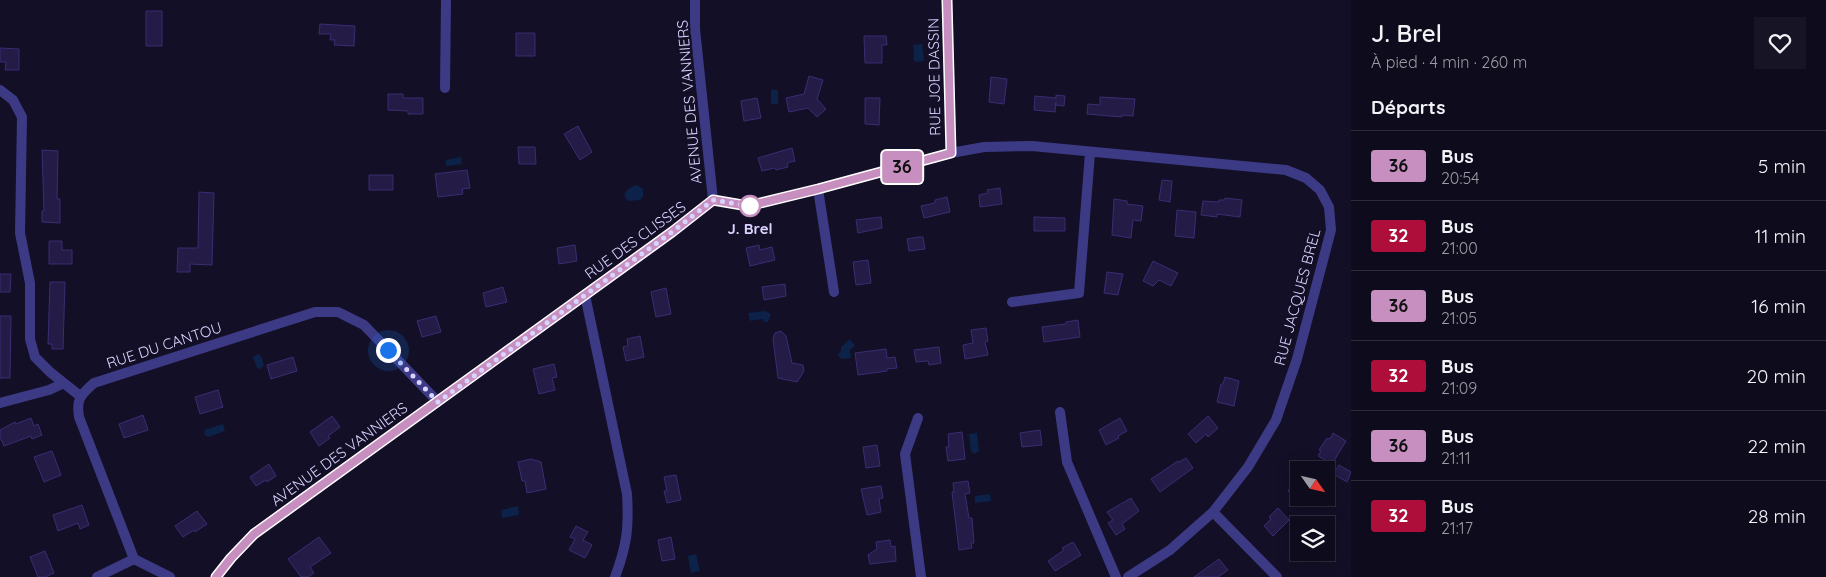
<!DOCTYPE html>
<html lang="fr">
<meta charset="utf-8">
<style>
body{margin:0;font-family:Quicksand,sans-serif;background:#171425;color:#f1f3f6;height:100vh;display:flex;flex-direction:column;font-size:19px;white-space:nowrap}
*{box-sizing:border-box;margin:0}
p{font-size:16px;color:#9b9ba3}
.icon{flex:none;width:28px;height:28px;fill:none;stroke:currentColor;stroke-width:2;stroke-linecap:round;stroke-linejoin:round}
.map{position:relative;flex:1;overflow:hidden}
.panel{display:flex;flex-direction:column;background:#0e0b1c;width:475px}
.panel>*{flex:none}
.badge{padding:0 10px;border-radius:4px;font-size:18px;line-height:32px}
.needle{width:32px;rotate:124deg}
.controls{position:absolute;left:1290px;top:461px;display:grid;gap:10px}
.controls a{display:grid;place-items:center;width:45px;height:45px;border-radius:0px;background:#0e0b1c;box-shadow:0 2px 12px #0003,0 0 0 1px #2e2b3b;font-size:25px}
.you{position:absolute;width:25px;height:25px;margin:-12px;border:4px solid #fff;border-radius:50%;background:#1a73e8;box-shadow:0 0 0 8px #1a73e833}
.map>.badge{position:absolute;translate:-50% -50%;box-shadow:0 0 0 2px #fff}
h2{padding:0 20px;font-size:19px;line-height:45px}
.round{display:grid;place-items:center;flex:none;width:52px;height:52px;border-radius:0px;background:#171425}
.overview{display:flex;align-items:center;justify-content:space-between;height:85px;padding:0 20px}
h1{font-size:24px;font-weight:600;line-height:38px}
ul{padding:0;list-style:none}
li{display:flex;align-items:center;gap:15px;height:70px;padding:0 20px;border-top:1px solid #2e2b3b}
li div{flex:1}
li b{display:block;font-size:19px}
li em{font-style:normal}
li .badge{min-width:55px;font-weight:700;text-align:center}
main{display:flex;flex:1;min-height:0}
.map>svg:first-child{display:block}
.water{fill:#0c2248}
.building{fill:#241b47;stroke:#3b2d73}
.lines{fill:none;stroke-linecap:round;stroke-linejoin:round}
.street{stroke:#3d3a85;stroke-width:10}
.line-casing{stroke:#fff;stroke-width:11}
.line{stroke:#c78fbf;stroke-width:8}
.walk{stroke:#d9d4ff;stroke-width:5;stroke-dasharray:0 9}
.stop-dot{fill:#fff;stroke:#c78fbf;stroke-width:2.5}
.labels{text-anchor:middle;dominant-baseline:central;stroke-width:5;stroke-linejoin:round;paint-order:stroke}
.street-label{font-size:15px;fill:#d9d4ff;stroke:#130f26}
.stop-label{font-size:15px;font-weight:bold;fill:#d9d4ff;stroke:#130f26}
</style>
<main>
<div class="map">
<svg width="1351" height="577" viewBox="0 0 1351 577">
<rect width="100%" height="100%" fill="#130f26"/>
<path class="water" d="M 922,44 L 924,61 L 915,62 L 913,59 L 914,57 L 913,45 Z
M 771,90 L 778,90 L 778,104 L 771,104 Z
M 461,157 L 462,164 L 446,166 L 446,160 Z
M 637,185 L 643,189 L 643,197 L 640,200 L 628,201 L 624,195 C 627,189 631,187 637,185 Z
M 765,311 L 771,314 L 768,322 L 765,322 L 762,319 L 750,321 L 748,313 Z
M 850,339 L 855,346 L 850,350 L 851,358 L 842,359 L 838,356 L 838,354 L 841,351 L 841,347 Z
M 258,354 L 261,356 L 264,365 L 261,369 L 257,368 L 253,357 Z
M 223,424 L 225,431 L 208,437 L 204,434 L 205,430 Z
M 977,433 L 979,451 L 975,454 L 971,452 L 969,434 Z
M 990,494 L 991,501 L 975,503 L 975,496 Z
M 518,506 L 519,515 L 502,518 L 501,510 Z
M 696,554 L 700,571 L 691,573 L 688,556 Z"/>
<path class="building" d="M 146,11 L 162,11 L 162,46 L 146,46 Z
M 320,24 L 355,26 L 354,46 L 334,45 L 335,40 L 330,40 L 331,34 L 319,34 Z
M 516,33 L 535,33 L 535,56 L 516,56 Z
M 864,36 L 886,36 L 887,45 L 882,45 L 882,63 L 865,63 Z
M 0,48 L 19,49 L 19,70 L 5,70 L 6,62 L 0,62 Z
M 809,76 L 823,80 L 817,99 L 826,109 L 817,117 L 808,108 L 789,112 L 786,98 L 804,94 Z
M 991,77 L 1007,79 L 1004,104 L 989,102 Z
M 388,94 L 403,94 L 403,98 L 423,98 L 423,114 L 408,114 L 408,111 L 388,110 Z
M 1056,95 L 1065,96 L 1064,106 L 1055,105 L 1056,102 L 1055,112 L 1034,110 L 1035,96 L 1056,98 Z
M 1100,97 L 1135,99 L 1133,116 L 1122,115 L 1122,117 L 1087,114 L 1088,104 L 1100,105 Z
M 757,98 L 761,118 L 744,121 L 741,101 Z
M 865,98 L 880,98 L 879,125 L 865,124 Z
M 578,126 L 592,152 L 580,160 L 564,134 Z
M 518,147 L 535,147 L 536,164 L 519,164 Z
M 792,148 L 795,161 L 787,163 L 788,167 L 776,170 L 775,168 L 762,171 L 758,158 Z
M 42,150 L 58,151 L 57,199 L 60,199 L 60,223 L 42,222 L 42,211 L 44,211 Z
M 467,170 L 470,188 L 462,189 L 463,194 L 438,197 L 435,174 Z
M 369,175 L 393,175 L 393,190 L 369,190 Z
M 1162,180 L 1172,181 L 1170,202 L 1159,200 Z
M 1000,188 L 1002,204 L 980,207 L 979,195 L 988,193 L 987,190 Z
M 199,192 L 214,193 L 212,265 L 190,264 L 190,272 L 177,272 L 178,248 L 198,248 Z
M 947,197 L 950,212 L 924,218 L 921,206 L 935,203 L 935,200 Z
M 1225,198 L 1242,200 L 1240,217 L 1217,214 L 1217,217 L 1201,215 L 1203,201 L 1219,202 L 1219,200 L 1225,200 Z
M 1114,199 L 1127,201 L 1127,204 L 1143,206 L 1141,221 L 1133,220 L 1131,238 L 1112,235 Z
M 1177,210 L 1196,212 L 1194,238 L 1175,236 Z
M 881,217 L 882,228 L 858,233 L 856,220 Z
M 1034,217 L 1065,218 L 1065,231 L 1034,231 Z
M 918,237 L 923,237 L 925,249 L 909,251 L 907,239 Z
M 49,241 L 62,241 L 62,250 L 72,250 L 72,264 L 49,264 Z
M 575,245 L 577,261 L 559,264 L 557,248 Z
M 759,245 L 760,250 L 772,247 L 775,260 L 750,266 L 746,248 Z
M 868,260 L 871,283 L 856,285 L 853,262 Z
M 1153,261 L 1178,273 L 1171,286 L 1159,280 L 1153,286 L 1143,281 Z
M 1107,272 L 1123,274 L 1118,295 L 1104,293 Z
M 0,274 L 11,274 L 10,292 L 0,292 Z
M 50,282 L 65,282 L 63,349 L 52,349 L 52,344 L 48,344 Z
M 785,284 L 786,296 L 764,300 L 762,287 Z
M 503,287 L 507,302 L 486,307 L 483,293 Z
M 666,288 L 671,314 L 656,317 L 651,292 Z
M 0,316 L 11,316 L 10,378 L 0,378 Z
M 436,316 L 441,332 L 422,337 L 417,321 Z
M 1078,320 L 1080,337 L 1044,342 L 1042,327 L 1066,324 L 1066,322 Z
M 986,328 L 988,341 L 985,342 L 988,355 L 965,359 L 963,345 L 973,343 L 971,330 Z
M 781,331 L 786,336 L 792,363 L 803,365 L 804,371 L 797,382 L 778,378 L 773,339 L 775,333 Z
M 640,336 L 644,357 L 626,361 L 623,347 L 628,346 L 627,339 Z
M 939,347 L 941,363 L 929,365 L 928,361 L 916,362 L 914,350 Z
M 886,349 L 887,358 L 895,357 L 897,368 L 887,369 L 887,371 L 858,375 L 855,353 Z
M 293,357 L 297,371 L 271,379 L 267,365 Z
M 554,364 L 557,377 L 552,378 L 555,390 L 539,394 L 533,369 Z
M 1225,377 L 1239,381 L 1234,406 L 1217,402 L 1221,384 L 1223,384 Z
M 218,390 L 223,407 L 200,414 L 195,397 Z
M 143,415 L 148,430 L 124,438 L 119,424 Z
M 332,416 L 340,427 L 328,436 L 330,438 L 319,446 L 310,432 Z
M 1208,416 L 1218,428 L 1208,437 L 1206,434 L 1196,443 L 1188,434 Z
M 31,418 L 34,426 L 38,424 L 42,435 L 32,439 L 31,436 L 4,446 L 0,437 L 0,430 L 15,422 L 16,424 Z
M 1120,418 L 1127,431 L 1118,436 L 1119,438 L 1106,445 L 1099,430 Z
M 1040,430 L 1042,445 L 1022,447 L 1020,433 Z
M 962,432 L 965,459 L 948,461 L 946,447 L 949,447 L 948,434 Z
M 1333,433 L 1346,441 L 1332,464 L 1318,456 L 1321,451 L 1319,450 L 1327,438 L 1330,439 Z
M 877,445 L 880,466 L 866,468 L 863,447 Z
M 52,451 L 61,475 L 44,482 L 34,457 Z
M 1186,458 L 1193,468 L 1160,492 L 1151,479 L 1178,461 L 1179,462 Z
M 531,459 L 541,462 L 546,489 L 527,493 L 525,481 L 522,481 L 518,462 Z
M 269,464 L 276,476 L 267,482 L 266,480 L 256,486 L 250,477 Z
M 1339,465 L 1351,472 L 1347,482 L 1333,474 Z
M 1299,474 L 1299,498 L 1288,491 Z
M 676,475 L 681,500 L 667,503 L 664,491 L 667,491 L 664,477 Z
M 968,481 L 970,493 L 965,494 L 969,518 L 972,518 L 974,543 L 971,543 L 972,548 L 959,550 L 952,492 L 954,492 L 953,483 Z
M 881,486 L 883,498 L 879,499 L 881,512 L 867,515 L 861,489 Z
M 1131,498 L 1139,511 L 1122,524 L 1125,529 L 1116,535 L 1108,523 L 1113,520 L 1107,512 Z
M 82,505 L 89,525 L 80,529 L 78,523 L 58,531 L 53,515 Z
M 1278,508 L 1289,520 L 1273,536 L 1264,526 L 1271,519 L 1269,517 Z
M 197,511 L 207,524 L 195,532 L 194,530 L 183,537 L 175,526 Z
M 576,526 L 588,532 L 583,540 L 592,545 L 585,558 L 569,550 L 575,539 L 570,537 Z
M 319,537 L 331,553 L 310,567 L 314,573 L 308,577 L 301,577 L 288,559 Z
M 671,537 L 675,559 L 662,561 L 658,540 Z
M 890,540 L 891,547 L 895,546 L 896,561 L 870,564 L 868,555 L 877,549 L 876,542 Z
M 1073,542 L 1081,555 L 1055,571 L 1048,561 L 1064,550 L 1062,548 Z
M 45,551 L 54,573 L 45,577 L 38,577 L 30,557 Z
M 1219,559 L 1228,570 L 1218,577 L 1194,577 Z"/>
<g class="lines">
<path class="street" d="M 695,0 L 695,29 L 713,200
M 947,0 L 951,153
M 445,88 L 446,0
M 0,90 L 13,100 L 22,117 L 20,233 L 30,283 L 30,339 L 35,357 L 50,372 L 80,396
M 818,189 L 834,292
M 585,295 L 627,494 C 629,528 627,545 615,577
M 1012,302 L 1079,293 L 1090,153
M 0,403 L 49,390 L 64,383
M 1060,412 L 1067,462 L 1116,577
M 918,418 L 905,454 L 921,577
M 1213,512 L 1277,577
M 97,577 L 134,559
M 170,577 L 134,559 L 79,417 C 76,398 81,395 94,383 L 315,312 L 338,312 L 364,325 L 438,402
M 216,577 L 231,558 L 254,534 L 673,232 L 713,200 L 748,206 L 818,189 L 951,153 L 984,147 L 1032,146 L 1286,170 L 1306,178 L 1320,190 L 1329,207 L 1331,230 L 1297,359 L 1276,420 L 1248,467 L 1213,512 L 1170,550 L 1128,577"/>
</g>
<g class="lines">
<g class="line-casing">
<path id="line" d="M 216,577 L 231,558 L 254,534 L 672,232 L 713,200 L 748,206 L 818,189 L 951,153 L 947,0"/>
</g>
<use href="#line" class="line"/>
<path class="walk" d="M 388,350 L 438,402 L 672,232 L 713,200 L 750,206"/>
</g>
<circle class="stop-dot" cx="750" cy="206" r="10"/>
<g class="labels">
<g class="street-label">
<text transform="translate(934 77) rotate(-91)">RUE JOE DASSIN</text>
<text transform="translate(689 102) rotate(-95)">AVENUE DES VANNIERS</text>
<text transform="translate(635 240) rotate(-36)">RUE DES CLISSES</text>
<text transform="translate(1297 297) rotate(-75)">RUE JACQUES BREL</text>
<text transform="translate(164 345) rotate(-18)">RUE DU CANTOU</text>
<text transform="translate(339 454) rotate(-36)">AVENUE DES VANNIERS</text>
</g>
<g class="stop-label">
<text x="750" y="228">J. Brel</text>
</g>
</g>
</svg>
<div class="controls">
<a><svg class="needle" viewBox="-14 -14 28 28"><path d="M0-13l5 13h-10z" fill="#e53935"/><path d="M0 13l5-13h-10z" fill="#9b9ba3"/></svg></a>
<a><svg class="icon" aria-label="layers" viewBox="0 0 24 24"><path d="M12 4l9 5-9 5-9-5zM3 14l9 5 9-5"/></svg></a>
</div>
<div class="you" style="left:388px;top:350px"></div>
<b class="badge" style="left:902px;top:167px;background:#c78fbf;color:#111">36</b>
</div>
<section class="panel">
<div class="overview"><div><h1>J. Brel</h1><p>À pied · 4 min · 260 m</p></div><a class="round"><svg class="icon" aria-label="heart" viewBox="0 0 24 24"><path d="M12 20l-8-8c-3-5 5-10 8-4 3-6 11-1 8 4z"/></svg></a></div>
<h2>Départs</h2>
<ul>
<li><span class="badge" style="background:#c78fbf;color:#111">36</span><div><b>Bus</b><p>20:54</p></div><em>5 min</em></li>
<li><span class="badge" style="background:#ad0e3a;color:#fff">32</span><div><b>Bus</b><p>21:00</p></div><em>11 min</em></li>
<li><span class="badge" style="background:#c78fbf;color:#111">36</span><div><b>Bus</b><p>21:05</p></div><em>16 min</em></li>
<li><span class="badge" style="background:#ad0e3a;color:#fff">32</span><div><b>Bus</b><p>21:09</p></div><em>20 min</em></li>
<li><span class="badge" style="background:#c78fbf;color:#111">36</span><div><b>Bus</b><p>21:11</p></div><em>22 min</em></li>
<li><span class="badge" style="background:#ad0e3a;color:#fff">32</span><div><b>Bus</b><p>21:17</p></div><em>28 min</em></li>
</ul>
</section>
</main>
